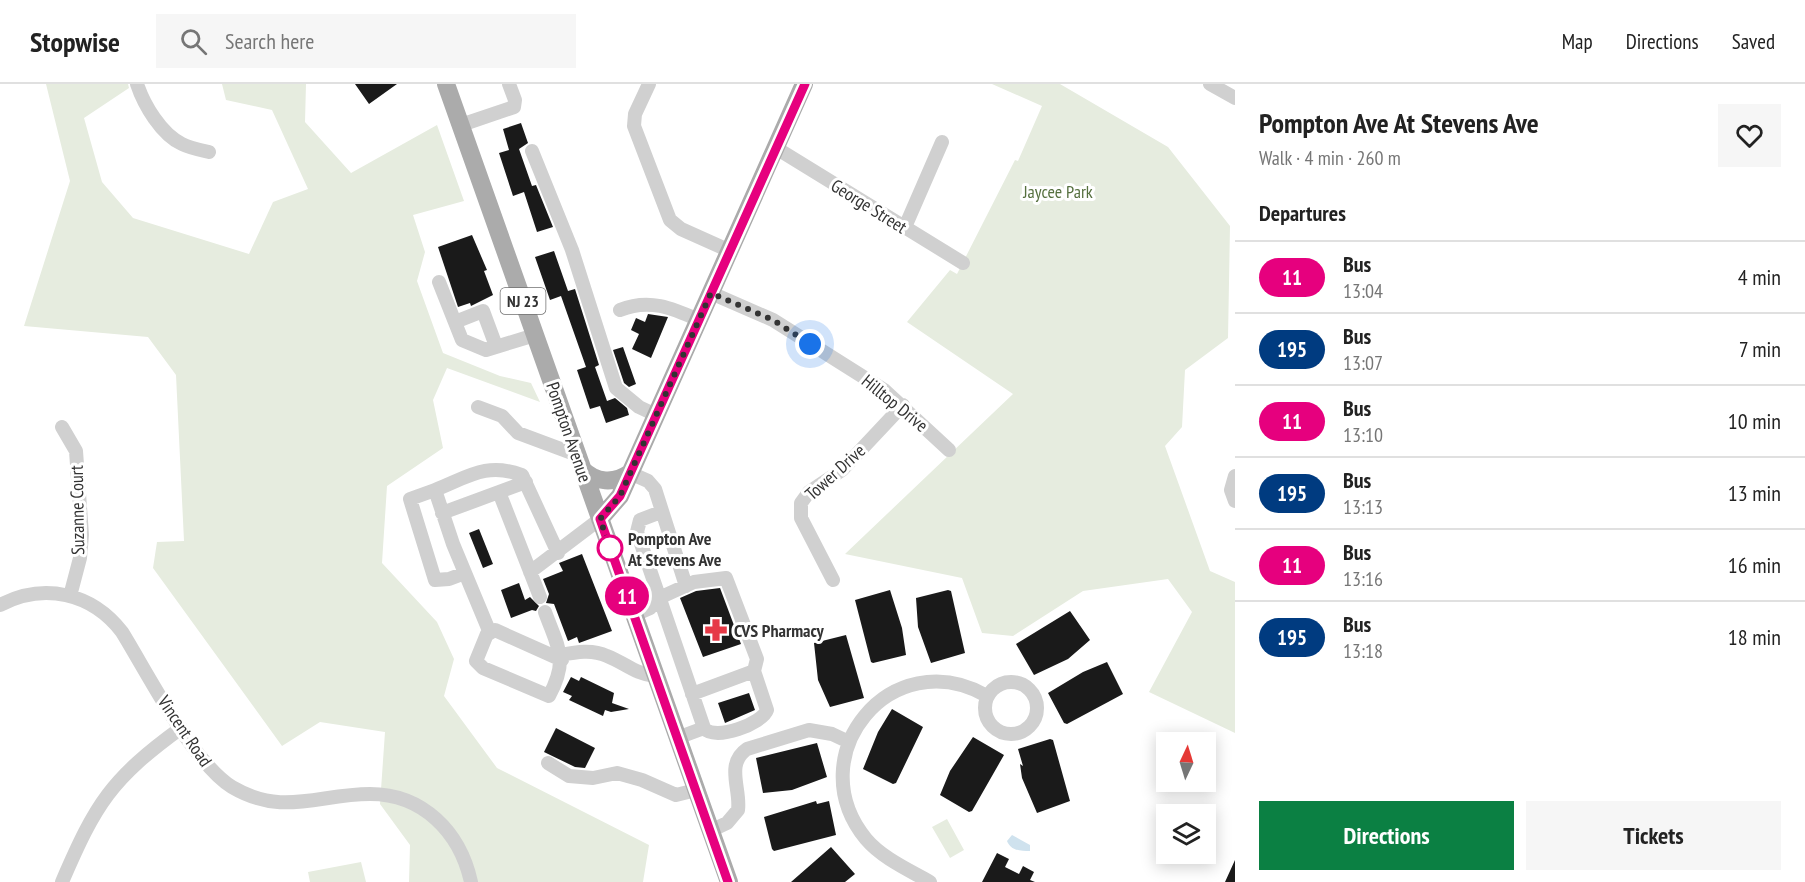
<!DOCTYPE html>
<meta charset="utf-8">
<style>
body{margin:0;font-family:"PT Sans Narrow",sans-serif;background:#f6f6f6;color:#222;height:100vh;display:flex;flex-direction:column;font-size:22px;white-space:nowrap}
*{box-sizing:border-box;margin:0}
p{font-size:20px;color:#767676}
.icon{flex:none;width:33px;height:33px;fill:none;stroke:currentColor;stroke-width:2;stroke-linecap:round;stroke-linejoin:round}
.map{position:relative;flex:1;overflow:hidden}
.sheet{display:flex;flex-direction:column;background:#fff;width:570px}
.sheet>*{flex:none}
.badge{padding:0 12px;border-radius:20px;font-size:21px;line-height:39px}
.needle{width:39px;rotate:4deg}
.buttons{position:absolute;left:1156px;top:648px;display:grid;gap:12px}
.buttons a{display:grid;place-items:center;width:60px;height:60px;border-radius:0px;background:#fff;box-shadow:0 3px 15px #0003;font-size:30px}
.you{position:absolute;width:30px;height:30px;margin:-15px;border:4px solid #fff;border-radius:50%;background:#1a73e8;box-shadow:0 0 0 9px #1a73e833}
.map>.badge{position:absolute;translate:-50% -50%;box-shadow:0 0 0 3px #fff}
h2{padding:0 24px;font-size:22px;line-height:54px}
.round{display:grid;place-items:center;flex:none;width:63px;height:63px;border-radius:0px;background:#f6f6f6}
.summary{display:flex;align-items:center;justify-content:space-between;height:102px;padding:0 24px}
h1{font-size:28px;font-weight:800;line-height:45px}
.button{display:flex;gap:12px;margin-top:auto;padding:12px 24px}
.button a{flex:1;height:69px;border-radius:0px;background:#0b8043;color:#fff;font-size:24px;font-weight:800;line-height:69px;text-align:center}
.button a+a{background:#f6f6f6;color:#222}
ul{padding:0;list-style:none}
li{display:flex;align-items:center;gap:18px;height:72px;padding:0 24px;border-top:2px solid #e0e0e0}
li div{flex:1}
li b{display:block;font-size:22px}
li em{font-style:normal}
li .badge{min-width:66px;font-weight:700;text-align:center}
header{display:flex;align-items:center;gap:36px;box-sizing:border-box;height:84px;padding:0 30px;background:#fff;border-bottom:2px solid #e0e0e0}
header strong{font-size:28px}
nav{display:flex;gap:33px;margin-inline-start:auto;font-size:21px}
.search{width:420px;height:54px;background:#f6f6f6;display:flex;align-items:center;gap:15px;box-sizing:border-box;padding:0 21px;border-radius:0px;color:#767676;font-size:22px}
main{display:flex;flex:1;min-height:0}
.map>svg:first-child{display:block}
.green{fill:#e6ecdf}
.water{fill:#cfe2ee}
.building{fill:#1a1a1a}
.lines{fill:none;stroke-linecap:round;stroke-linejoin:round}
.minor{stroke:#d0d0d0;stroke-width:14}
.major{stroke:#ababab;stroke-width:18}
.line-casing{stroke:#fff;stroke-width:14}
.line{stroke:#e6007e;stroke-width:9}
.walk{stroke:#333;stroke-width:6;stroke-dasharray:0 10.8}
.stop-dot{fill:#fff;stroke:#e6007e;stroke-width:3}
.labels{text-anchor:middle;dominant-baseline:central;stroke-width:6;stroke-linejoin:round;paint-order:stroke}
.shield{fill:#fff;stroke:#707070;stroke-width:1.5}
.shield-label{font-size:16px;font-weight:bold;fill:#333}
.park-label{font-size:18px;fill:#56703f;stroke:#fff}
.street-label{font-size:18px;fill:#333;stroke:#fff}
.stop-label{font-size:18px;font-weight:bold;fill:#333;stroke:#fff;text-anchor:start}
.poi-label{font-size:18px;font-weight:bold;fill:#333;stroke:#fff;text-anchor:start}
</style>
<header>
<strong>Stopwise</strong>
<div class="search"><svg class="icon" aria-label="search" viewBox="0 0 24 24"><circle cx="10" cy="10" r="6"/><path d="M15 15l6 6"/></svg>Search here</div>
<nav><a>Map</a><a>Directions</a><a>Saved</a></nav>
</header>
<main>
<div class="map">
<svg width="1235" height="798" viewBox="0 0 1235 798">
<rect width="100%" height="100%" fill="#fff"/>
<path class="green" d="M 46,0 L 128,0 L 129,4 L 84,34 L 102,98 L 133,134 L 249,170 L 273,118 L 308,105 L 272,26 L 226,16 L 222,0 L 306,0 L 305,38 L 351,89 L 437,41 L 464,117 L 413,131 L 425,168 L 417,197 L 443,269 L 500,292 L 531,299 L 540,318 L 447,284 L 433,316 L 443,364 L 387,402 L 382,479 L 437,538 L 454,575 L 444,612 L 497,684 L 649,761 L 643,798 L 409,798 L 410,761 L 380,720 L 385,648 L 320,638 L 282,662 L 153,484 L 157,458 L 184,457 L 176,291 L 148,253 L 24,242 L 70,97 Z
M 992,0 L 1060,0 L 1168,63 L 1230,142 L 1228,254 L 1185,286 L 1182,343 L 1165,362 L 1210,487 L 1235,498 L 1235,649 L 1149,608 L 1192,528 L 1168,495 L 1083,507 L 1013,552 L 982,549 L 962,494 L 845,470 L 1013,310 L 907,238 L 950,186 L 957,190 L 1015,76 L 1018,77 L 1042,22 Z
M 947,735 L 964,766 L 950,774 L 932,743 Z
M 361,778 L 366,798 L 310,798 L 308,788 Z"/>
<path class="water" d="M 1012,751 L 1030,761 L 1030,767 C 1021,767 1011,767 1007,757 Z"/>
<path class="building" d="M 355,0 L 397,0 L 369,20 Z
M 521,39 L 528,59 L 519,65 L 532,102 L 536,101 L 553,143 L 537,148 L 524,108 L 513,112 L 499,69 L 509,66 L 503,45 Z
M 472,151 L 487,186 L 484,187 L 493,211 L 471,222 L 470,219 L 458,223 L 438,163 Z
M 554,167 L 568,207 L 575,205 L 599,281 L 595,283 L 607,317 L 615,314 L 627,324 L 629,331 L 606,339 L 600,322 L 590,325 L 577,286 L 586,283 L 561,212 L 550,216 L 535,173 Z
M 648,230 L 668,233 L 651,274 L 632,265 L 639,250 L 631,246 L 636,234 L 645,238 Z
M 623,263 L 636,300 L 629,303 L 624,299 L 613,266 Z
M 479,445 L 493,480 L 483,484 L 469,449 Z
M 582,470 L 612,547 L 579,559 L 577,553 L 568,557 L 554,520 L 546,519 L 549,510 L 543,495 L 563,487 L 559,479 Z
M 519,499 L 525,516 L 530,513 L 539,522 L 536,527 L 532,526 L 511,534 L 501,506 Z
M 720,504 L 741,560 L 703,573 L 680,514 L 696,507 Z
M 890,506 L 902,544 L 906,571 L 873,579 L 871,578 L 855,516 Z
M 948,506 L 951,507 L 965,569 L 931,579 L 918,543 L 916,514 Z
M 1070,527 L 1090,556 L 1068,575 L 1034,591 L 1016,560 Z
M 846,551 L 864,614 L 830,623 L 818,596 L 814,559 Z
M 1107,578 L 1123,610 L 1067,640 L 1064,639 L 1048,609 L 1083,588 Z
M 571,593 L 579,597 L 581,593 L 614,609 L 612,619 L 629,625 L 611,628 L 605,626 L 603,632 L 569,616 L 572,612 L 563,608 Z
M 749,609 L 755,626 L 725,639 L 718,619 Z
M 892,625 L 923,643 L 896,699 L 893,700 L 863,685 L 878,648 Z
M 556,644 L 595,664 L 585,684 L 575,683 L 544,668 Z
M 973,653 L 1004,671 L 972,727 L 969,728 L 940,711 L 950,687 Z
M 1050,655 L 1053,656 L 1070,717 L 1037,729 L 1022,694 L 1020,680 L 1023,682 L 1018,665 Z
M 817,659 L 827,693 L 792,706 L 763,709 L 756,674 Z
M 816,717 L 817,720 L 829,717 L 836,751 L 774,767 L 772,765 L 764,733 Z
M 831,763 L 855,790 L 845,798 L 791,798 Z
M 997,769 L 1009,775 L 1005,783 L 1019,790 L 1023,782 L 1034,788 L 1030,796 L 1035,798 L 982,798 Z
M 1235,776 L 1235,798 L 1225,798 Z"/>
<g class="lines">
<path class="minor" d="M 137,0 C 144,21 161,50 182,60 C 190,64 200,66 209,68
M 649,0 L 635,30 L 634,42 L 670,136 L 681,145 L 730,167
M 1210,0 L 1235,14
M 461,41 L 514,23 L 515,16 L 509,0
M 776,64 L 963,179
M 532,67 L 572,166 L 616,304 L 639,323 L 656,331
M 905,143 L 942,58
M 439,198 L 462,256 L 486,266 L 535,251
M 711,209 L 773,236 L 884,306 L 949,366
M 620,226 C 649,214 672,224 699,236
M 455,238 L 483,227 L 496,262
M 478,323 L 502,332 L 518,349 L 577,371
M 62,343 L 76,367 L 82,451 L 80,474 L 70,512
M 630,389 L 648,397 L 655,405 L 686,502
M 1235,392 L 1231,406 L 1235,417
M 435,406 L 410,415 L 435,496 L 449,495 L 465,489
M 499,408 L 540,513
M 442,429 L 526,398
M 530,488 L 600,435
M 833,496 L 801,434 L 801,419 L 809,408 L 842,386 L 903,321
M 659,514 L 694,498 L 726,494 L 757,575 L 754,587 L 767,626 C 763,639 715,658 704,644 L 637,448 L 640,436 L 661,428
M 629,519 L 659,514 L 650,524 L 634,531
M 0,521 C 44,498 92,509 122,548 C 148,590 193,679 232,703 C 283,733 318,710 370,710 C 423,710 460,748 471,798
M 545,528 C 558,564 569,575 549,612 L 483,584 L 476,577 L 487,550 L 495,546 L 562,576
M 490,549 L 453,460 L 435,406 C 468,393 486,378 522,391 L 558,469
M 561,571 C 576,568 592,565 607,572 C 625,579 635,590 655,592
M985 624a26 26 0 1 1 52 0a26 26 0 1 1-52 0Z
M 692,610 L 754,587
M 677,654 L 704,644
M 548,679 L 569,692 L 593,694 L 617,689 L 642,696 L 676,711 L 696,706
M 710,747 L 727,739 L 738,726 C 741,705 725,680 747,665 L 809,646 L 832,650 L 849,658
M 62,798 C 96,719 111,695 181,644
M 930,798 C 909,786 882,774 866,755 C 798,672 891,557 987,612"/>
<path class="major" d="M 446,0 L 729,798
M 582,385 C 596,399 614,400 630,389
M 600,435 L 620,412 L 804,0"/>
</g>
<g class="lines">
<g class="line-casing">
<path id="line" d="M 728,798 L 600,435 L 620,412 L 805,0"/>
</g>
<use href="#line" class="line"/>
<path class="walk" d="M 610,464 L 600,435 L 620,412 L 711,209 L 773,236 L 810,260"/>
</g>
<defs>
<g id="pharmacy-bare" transform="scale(1.8)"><path d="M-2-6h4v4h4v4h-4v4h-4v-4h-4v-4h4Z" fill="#e63946" stroke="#fff" stroke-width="2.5" paint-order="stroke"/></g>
</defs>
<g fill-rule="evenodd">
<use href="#pharmacy-bare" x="716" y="546"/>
</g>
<circle class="stop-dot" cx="610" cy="464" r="12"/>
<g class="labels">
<rect class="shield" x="500.5" y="204" width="45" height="26" rx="4.5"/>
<g class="shield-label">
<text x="523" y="217">NJ 23</text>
</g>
<g class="park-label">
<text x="1058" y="107">Jaycee Park</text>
</g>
<g class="street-label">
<text transform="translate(869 122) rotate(32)">George Street</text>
<text transform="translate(895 319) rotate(39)">Hilltop Drive</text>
<text transform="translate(569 348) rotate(71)">Pompton Avenue</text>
<text transform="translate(835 388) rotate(-42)">Tower Drive</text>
<text transform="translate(77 426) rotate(-91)">Suzanne Court</text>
<text transform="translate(185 647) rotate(56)">Vincent Road</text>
</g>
<g class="stop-label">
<text x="628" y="454">Pompton Ave<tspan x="628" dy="21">At Stevens Ave</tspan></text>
</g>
<g class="poi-label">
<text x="734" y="546">CVS Pharmacy</text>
</g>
</g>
</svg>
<div class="buttons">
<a><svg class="needle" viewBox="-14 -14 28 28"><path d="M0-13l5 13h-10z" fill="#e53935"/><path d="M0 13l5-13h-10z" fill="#767676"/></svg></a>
<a><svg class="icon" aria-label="layers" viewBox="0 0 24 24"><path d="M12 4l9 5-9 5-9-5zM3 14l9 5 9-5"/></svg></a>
</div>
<div class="you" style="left:810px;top:260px"></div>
<b class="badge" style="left:627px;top:512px;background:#e6007e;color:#fff">11</b>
</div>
<section class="sheet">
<div class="summary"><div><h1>Pompton Ave At Stevens Ave</h1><p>Walk · 4 min · 260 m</p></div><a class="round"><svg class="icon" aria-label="heart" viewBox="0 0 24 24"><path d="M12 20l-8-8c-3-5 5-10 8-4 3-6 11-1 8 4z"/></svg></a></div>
<h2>Departures</h2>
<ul>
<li><span class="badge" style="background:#e6007e;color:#fff">11</span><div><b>Bus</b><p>13:04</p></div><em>4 min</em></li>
<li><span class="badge" style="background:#003b80;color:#fff">195</span><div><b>Bus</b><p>13:07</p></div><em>7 min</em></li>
<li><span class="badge" style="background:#e6007e;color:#fff">11</span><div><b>Bus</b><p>13:10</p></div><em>10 min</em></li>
<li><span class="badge" style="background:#003b80;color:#fff">195</span><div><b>Bus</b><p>13:13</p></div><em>13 min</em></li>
<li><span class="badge" style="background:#e6007e;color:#fff">11</span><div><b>Bus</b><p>13:16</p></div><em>16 min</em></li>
<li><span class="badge" style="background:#003b80;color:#fff">195</span><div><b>Bus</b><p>13:18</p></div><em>18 min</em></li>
</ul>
<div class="button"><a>Directions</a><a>Tickets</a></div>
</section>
</main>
